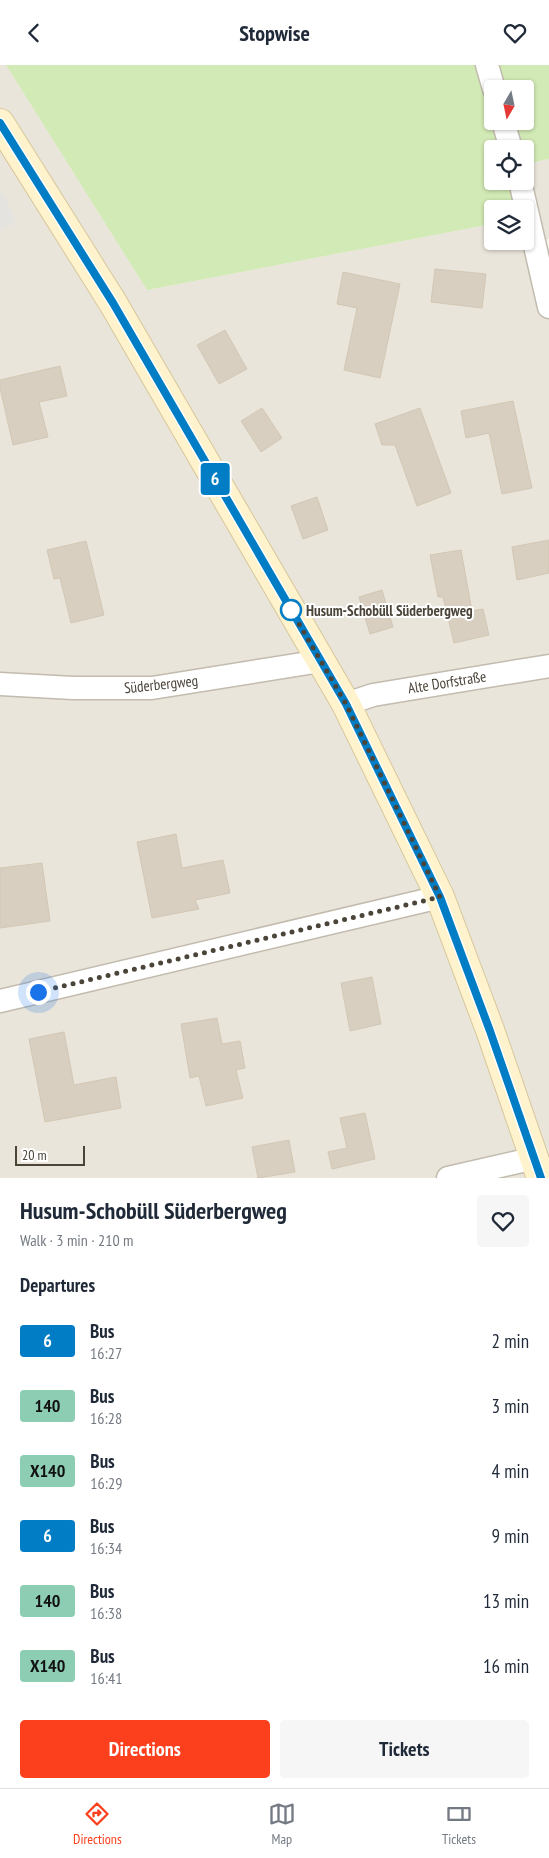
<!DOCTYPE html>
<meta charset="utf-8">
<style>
body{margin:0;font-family:"PT Sans Narrow",sans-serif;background:#f6f6f7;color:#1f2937;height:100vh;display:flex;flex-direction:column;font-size:19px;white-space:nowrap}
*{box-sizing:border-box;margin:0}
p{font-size:16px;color:#747a83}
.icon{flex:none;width:28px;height:28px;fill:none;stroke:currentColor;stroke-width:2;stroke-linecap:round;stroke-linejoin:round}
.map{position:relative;height:1113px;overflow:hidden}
.sheet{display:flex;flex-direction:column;background:#fff;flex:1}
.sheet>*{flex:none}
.badge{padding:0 10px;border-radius:4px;font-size:18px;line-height:32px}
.needle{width:32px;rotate:189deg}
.tools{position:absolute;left:484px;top:15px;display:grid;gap:10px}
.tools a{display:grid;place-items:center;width:50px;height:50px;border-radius:5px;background:#fff;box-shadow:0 1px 4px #0004;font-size:25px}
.scale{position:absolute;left:15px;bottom:12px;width:70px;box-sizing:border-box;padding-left:5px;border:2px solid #4b4439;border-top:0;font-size:14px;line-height:18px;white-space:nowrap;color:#4b4439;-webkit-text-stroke:4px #fff;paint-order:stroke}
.you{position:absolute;width:25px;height:25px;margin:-12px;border:4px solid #fff;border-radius:50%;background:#1a73e8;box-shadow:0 0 0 8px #1a73e833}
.map>.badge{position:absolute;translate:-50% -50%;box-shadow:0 0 0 2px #fff}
h2{padding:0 20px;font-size:19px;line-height:45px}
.round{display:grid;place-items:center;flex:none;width:52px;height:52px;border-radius:5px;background:#f6f6f7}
.overview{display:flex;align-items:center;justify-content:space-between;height:85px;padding:0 20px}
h1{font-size:24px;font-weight:700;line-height:38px}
.cta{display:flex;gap:10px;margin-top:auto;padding:10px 20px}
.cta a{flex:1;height:58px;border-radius:5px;background:#fc3f1d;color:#fff;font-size:20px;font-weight:700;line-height:58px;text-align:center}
.cta a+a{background:#f6f6f7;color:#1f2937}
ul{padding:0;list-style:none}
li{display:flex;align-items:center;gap:15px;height:65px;padding:0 20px}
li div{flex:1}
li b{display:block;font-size:19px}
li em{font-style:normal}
li .badge{min-width:55px;font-weight:700;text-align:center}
header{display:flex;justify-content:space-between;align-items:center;height:65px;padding:0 20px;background:#fff;font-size:22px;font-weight:700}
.menu{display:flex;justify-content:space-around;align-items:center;height:70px;border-top:1px solid #e0e1e3;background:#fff;font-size:14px;color:#747a83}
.menu a{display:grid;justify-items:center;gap:2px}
.menu .active{color:#fc3f1d}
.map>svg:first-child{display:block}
.residential{fill:#eae5da}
.green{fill:#d2eab5;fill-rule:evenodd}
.parking{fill:#e5e3e0}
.building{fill:#d8cfc1;stroke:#d3c7b4}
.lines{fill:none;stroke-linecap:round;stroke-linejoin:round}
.minor-casing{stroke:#c2bbae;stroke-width:25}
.secondary-casing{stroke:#d6c79b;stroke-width:30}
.minor{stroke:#fff;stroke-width:22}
.secondary{stroke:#fff3cd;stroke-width:28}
.line-casing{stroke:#fff;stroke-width:11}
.line{stroke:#007dc5;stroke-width:8}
.walk{stroke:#4b4439;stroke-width:5;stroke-dasharray:0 9}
.stop-dot{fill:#fff;stroke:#007dc5;stroke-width:2.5}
.labels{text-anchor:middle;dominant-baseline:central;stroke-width:4;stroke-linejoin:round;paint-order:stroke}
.stop-label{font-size:15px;font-weight:bold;fill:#4b4439;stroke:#fff;text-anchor:start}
.street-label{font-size:15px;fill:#4b4439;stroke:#fff}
</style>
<header><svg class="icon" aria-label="back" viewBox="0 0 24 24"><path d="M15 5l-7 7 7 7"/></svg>Stopwise<svg class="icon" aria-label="heart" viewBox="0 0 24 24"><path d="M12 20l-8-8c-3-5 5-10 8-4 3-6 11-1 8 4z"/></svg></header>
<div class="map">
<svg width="549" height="1113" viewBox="0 0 549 1113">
<rect width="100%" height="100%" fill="#f6f3ec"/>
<path class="residential" d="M 0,0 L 6,0 L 147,225 L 492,159 L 492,176 L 525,176 L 525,99 L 549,94 L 549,174 L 535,177 L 549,242 L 549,1113 L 0,1113 Z"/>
<path class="green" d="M 6,0 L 549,0 L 549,94 L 525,99 L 525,84 L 492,84 L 492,116 L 520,116 L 525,144 L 492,144 L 492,159 L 147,225 ZM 492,24 L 525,24 L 525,56 L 492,56 Z"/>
<path class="parking" d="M 3,128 L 16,158 L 0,166 L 0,129 Z"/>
<path class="building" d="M 435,204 L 486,209 L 482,243 L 431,237 Z
M 343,207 L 400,219 L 380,313 L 344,305 L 357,243 L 337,239 Z
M 225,265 L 247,304 L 219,319 L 197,280 Z
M 60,301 L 67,331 L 39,337 L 48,372 L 13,380 L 0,323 L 0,315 Z
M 513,336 L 532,423 L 502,429 L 489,368 L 466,373 L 461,346 Z
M 262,343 L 282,373 L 261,387 L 241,356 Z
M 420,343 L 451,428 L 417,441 L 395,380 L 382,380 L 375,359 Z
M 317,432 L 328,465 L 303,474 L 291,441 Z
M 549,475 L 549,508 L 517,515 L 512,482 Z
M 86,476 L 104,550 L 71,558 L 60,513 L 54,514 L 47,485 Z
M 461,485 L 472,546 L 483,544 L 489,570 L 454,578 L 443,532 L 438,532 L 430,490 Z
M 382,525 L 393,562 L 370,569 L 359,532 Z
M 176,769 L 182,803 L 223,795 L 230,828 L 195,835 L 199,844 L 152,853 L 137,777 Z
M 42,798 L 50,856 L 0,863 L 0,803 Z
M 372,912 L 381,959 L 350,966 L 341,918 Z
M 217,953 L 222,979 L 240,976 L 245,1003 L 236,1005 L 243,1033 L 206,1041 L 199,1011 L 190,1013 L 181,959 Z
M 64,967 L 74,1020 L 116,1012 L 121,1043 L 45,1057 L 29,974 Z
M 365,1048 L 375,1094 L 332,1104 L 328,1087 L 347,1083 L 340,1053 Z
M 289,1075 L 295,1107 L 258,1113 L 252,1082 Z"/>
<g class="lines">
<g class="minor-casing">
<path id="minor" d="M 487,0 L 494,24
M 503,56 L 511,84
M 520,116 L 549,242
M 0,619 L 73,623 L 152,623 L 321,596
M 346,639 L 373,630 L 549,601
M 0,936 L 440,832
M 448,1113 L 535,1093"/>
</g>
<g class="secondary-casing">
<path id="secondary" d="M 0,58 L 113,238 L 346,639 L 440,832 L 490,965 L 541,1113"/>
</g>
<use href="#minor" class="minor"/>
<use href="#secondary" class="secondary"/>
</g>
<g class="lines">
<g class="line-casing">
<path id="line" d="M 0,58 L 113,238 L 346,639 L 440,832 L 490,966 L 541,1113"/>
</g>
<use href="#line" class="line"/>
<path class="walk" d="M 38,927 L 440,832 L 346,639 L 291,545"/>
</g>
<circle class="stop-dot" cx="291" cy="545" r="10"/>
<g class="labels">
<g class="stop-label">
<text x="306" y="545">Husum-Schobüll Süderbergweg</text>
</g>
<g class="street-label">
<text transform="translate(447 617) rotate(-9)">Alte Dorfstraße</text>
<text transform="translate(161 619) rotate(-6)">Süderbergweg</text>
</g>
</g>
</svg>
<div class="tools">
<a><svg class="needle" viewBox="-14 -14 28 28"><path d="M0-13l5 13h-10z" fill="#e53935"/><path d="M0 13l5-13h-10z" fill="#747a83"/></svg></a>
<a><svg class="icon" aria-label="locate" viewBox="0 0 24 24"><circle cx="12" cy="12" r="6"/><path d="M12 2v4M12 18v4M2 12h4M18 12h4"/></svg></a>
<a><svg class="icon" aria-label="layers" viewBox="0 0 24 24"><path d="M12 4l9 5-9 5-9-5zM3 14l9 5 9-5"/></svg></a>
</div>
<div class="scale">20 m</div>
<div class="you" style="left:38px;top:927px"></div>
<b class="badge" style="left:215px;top:414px;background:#007dc5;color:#fff">6</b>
</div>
<section class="sheet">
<div class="overview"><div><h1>Husum-Schobüll Süderbergweg</h1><p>Walk · 3 min · 210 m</p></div><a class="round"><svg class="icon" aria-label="heart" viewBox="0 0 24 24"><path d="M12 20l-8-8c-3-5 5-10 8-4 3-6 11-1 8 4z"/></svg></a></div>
<h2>Departures</h2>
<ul>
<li><span class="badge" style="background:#007dc5;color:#fff">6</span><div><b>Bus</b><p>16:27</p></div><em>2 min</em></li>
<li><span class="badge" style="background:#8ccdb4;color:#111">140</span><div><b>Bus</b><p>16:28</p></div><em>3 min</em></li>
<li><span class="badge" style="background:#8ccdb4;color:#111">X140</span><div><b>Bus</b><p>16:29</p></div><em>4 min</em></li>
<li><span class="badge" style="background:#007dc5;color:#fff">6</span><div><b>Bus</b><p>16:34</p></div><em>9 min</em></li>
<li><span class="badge" style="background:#8ccdb4;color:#111">140</span><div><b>Bus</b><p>16:38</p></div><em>13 min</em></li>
<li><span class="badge" style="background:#8ccdb4;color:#111">X140</span><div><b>Bus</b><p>16:41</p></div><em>16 min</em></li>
</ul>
<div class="cta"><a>Directions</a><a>Tickets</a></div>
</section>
<nav class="menu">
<a class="active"><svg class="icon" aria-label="directions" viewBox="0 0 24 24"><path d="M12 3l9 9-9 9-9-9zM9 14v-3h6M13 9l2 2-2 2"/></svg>Directions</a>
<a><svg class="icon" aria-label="map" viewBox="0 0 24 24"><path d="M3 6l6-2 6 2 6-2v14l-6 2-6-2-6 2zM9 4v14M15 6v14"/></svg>Map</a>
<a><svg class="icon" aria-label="tickets" viewBox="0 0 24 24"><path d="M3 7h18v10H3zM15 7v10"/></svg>Tickets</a>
</nav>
